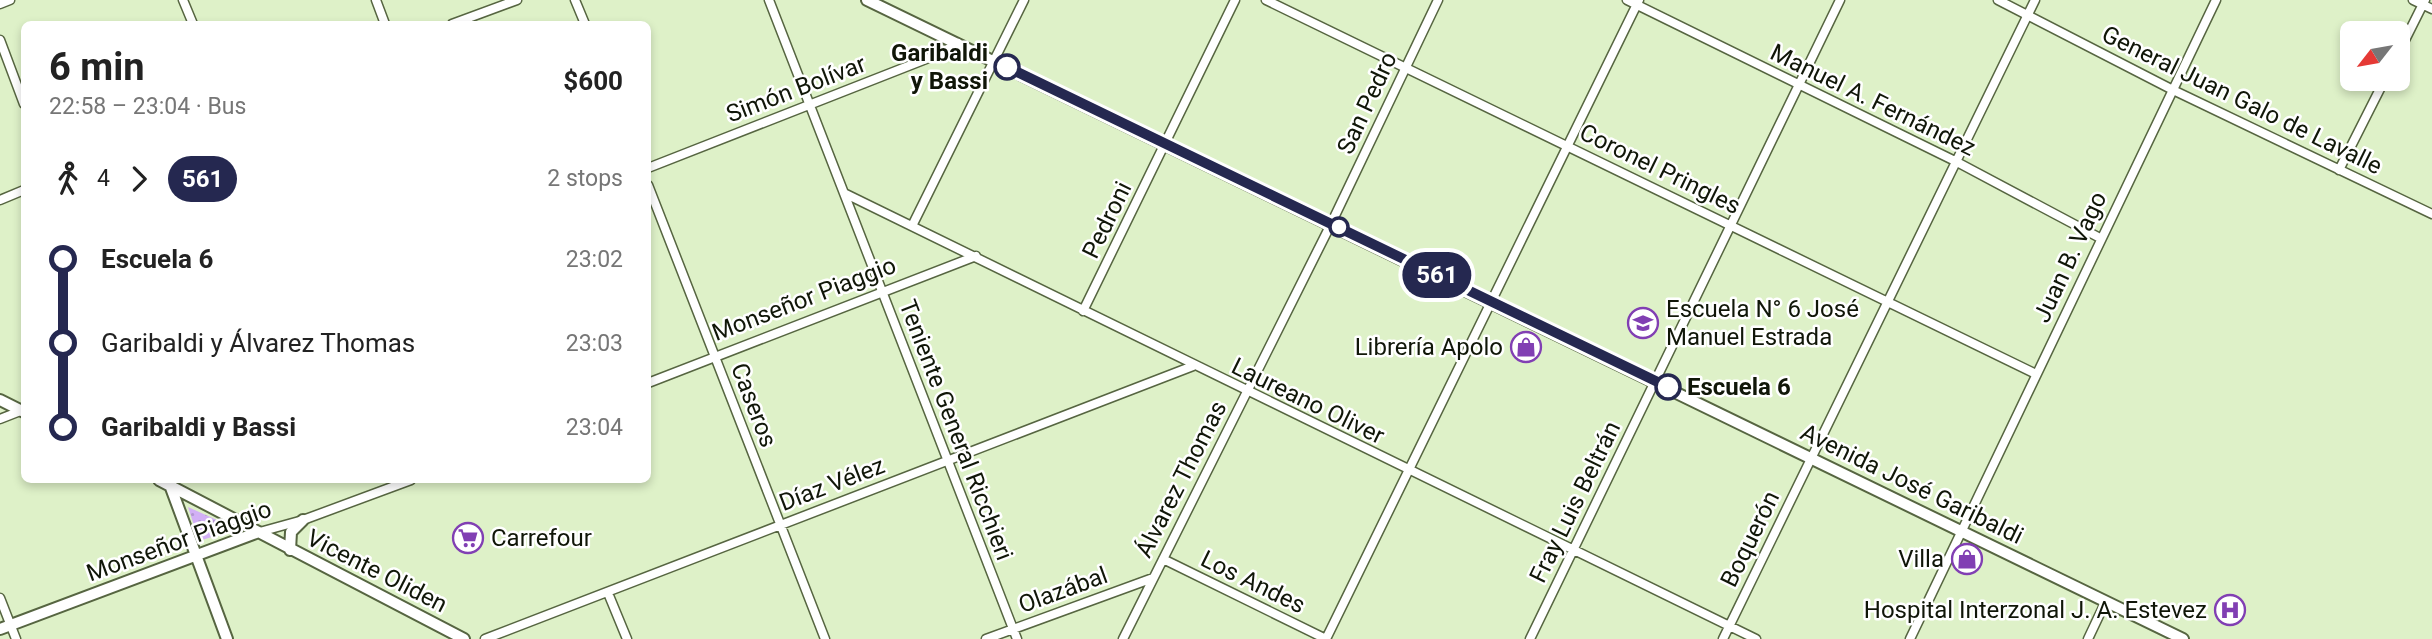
<!DOCTYPE html>
<meta charset="utf-8">
<style>
body{margin:0;font-family:Roboto,sans-serif;background:#f2f2f2;color:#222;height:100vh;display:flex;flex-direction:column;font-size:26px;white-space:nowrap}
*{box-sizing:border-box;margin:0}
p{font-size:23px;color:#767676}
.icon{flex:none;width:38px;height:38px;fill:none;stroke:currentColor;stroke-width:2;stroke-linecap:round;stroke-linejoin:round}
.map{position:relative;flex:1;overflow:hidden}
.sheet{position:absolute;left:21px;top:21px;width:630px;height:462px;display:flex;flex-direction:column;background:#fff;border-radius:10px;box-shadow:0 4px 10px #0003}
.sheet>*{flex:none}
.badge{padding:0 14px;border-radius:23px;font-size:24px;line-height:46px}
.needle{width:46px;rotate:239deg}
.fabs{position:absolute;left:2340px;top:21px;display:grid;gap:14px}
.fabs a{display:grid;place-items:center;width:70px;height:70px;border-radius:10px;background:#fff;box-shadow:0 4px 10px #0003;font-size:35px}
.map>.badge{position:absolute;translate:-50% -50%;box-shadow:0 0 0 4px #fff}
.legs{display:flex;align-items:center;gap:10px;height:77px;padding:0 28px;font-size:23px}
.legs p{margin-inline-start:auto}
.overview{display:flex;align-items:center;justify-content:space-between;height:119px;padding:0 28px}
h1{font-size:38px;font-weight:700;line-height:52px}
ul{padding:0 28px;list-style:none}
li{display:flex;align-items:center;gap:24px;height:84px;font-size:26px}
li i{display:grid;place-items:center;width:10px;height:100%;margin:0 9px;background:currentColor}
li i::after{content:'';width:18px;height:18px;margin:-9px;border:5px solid;border-radius:50%;background:#fff}
li p{margin-inline-start:auto}
li:first-child i{background:linear-gradient(#0000 50%,currentColor 0)}
li:last-child i{background:linear-gradient(currentColor 50%,#0000 0)}
.map>svg:first-child{display:block}
.park{fill:url(#park-dots)}
.lines{fill:none;stroke-linecap:round;stroke-linejoin:round}
.street-casing{stroke:#566541;stroke-width:11}
.secondary-casing{stroke:#566541;stroke-width:14}
.street{stroke:#fff;stroke-width:8}
.secondary{stroke:#fff;stroke-width:10}
.line-1-casing{stroke:#fff;stroke-width:16}
.line-1{stroke:#252850;stroke-width:10}
.stop-1-dot{fill:#fff;stroke:#252850;stroke-width:3.5}
.labels{text-anchor:middle;dominant-baseline:central;stroke-width:5;stroke-linejoin:round;paint-order:stroke}
.stop-label{font-size:24px;font-weight:bold;fill:#101608;stroke:#fff;text-anchor:end}
.street-label{font-size:24px;fill:#101608;stroke:#fff}
.poi-label{font-size:24px;fill:#101608;stroke:#fff;text-anchor:end}
</style>
<div class="map">
<svg width="2432" height="639" viewBox="0 0 2432 639">
<defs>
<pattern id="park-dots" width="8" height="8" patternUnits="userSpaceOnUse" patternTransform="scale(1.75)"><rect width="8" height="8" fill="#d2b0f5"/><path d="M2 2h.1M6 6h.1" fill="none" stroke="#b397d1" stroke-width="1.8" stroke-linecap="round"/></pattern>
</defs>
<rect width="100%" height="100%" fill="#def1c8"/>
<path class="park" d="M 188,507 L 237,529 L 199,541 Z"/>
<g class="lines">
<g class="street-casing">
<path id="street" d="M 183,0 L 193,24
M 376,0 L 385,24
M 575,0 L 585,24
M 769,0 L 1017,639
M 1266,0 L 2036,374
M 1627,0 L 1955,161 L 2100,238
M 1998,0 L 2173,90 L 2432,214
M 2413,0 L 2432,9
M 0,4 L 10,0
M 452,24 L 517,0
M 0,40 L 24,104
M 2398,54 L 2425,0
M 648,168 L 939,54 L 958,43
M 2339,170 L 2385,79
M 648,185 L 825,639
M 846,194 L 1756,639
M 0,200 L 24,190
M 912,226 L 1024,0
M 1083,311 L 1235,0
M 648,383 L 976,256
M 0,419 L 23,410
M 256,533 L 303,520 L 411,480
M 1163,559 L 1326,639
M 608,593 L 627,639
M 0,598 L 16,639
M 485,639 L 1193,366
M 986,639 L 1153,578
M 1123,639 L 1331,224 L 1438,0
M 1326,639 L 1639,0
M 1530,639 L 1840,0
M 1723,639 L 2035,0
M 1910,639 L 2216,0
M 2088,639 L 2105,603"/>
</g>
<g class="secondary-casing">
<path id="secondary" d="M 867,0 L 2183,639
M 0,400 L 24,412
M 159,480 L 464,639
M 170,485 L 227,639
M 290,550 L 291,532 L 303,520
M 0,629 L 256,533"/>
</g>
<use href="#street" class="street"/>
<use href="#secondary" class="secondary"/>
</g>
<g class="lines">
<g class="line-1-casing">
<path id="line-1" d="M 1007,67 L 1668,387"/>
</g>
<use href="#line-1" class="line-1"/>
</g>
<defs>
<g id="school-ring" transform="scale(1.575)"><circle r="9.5" fill="#fff" stroke="#813fb3" stroke-width="1.5"/><path d="M0-5L7-2L0 1L-7-2ZM-4 1L0 2.5L4 1V4Q0 6-4 4Z" fill="#813fb3"/></g>
<g id="shop-ring" transform="scale(1.575)"><circle r="9.5" fill="#fff" stroke="#813fb3" stroke-width="1.5"/><path d="M-5-2.5h2.3a2.7 3.5 0 0 1 5.4 0H5L5.5 6h-11ZM-1.5-2.5h3a1.5 2.3 0 0 0-3 0Z" fill="#813fb3"/></g>
<g id="supermarket-ring" transform="scale(1.575)"><circle r="9.5" fill="#fff" stroke="#813fb3" stroke-width="1.5"/><path d="M-6-5.5h2.5l.6 2H6L4.5 2H-2.5L-4.4-4H-6ZM-1.5 3.2a1.3 1.3 0 1 0 .1 0ZM3 3.2a1.3 1.3 0 1 0 .1 0Z" fill="#813fb3"/></g>
<g id="hospital-ring" transform="scale(1.575)"><circle r="9.5" fill="#fff" stroke="#813fb3" stroke-width="1.5"/><path d="M-5-5h3v3.5h4V-5h3V5h-3V1.5h-4V5h-3Z" fill="#813fb3"/></g>
</defs>
<g fill-rule="evenodd">
<use href="#school-ring" x="1643" y="323"/>
<use href="#shop-ring" x="1526" y="347"/>
<use href="#supermarket-ring" x="468" y="538"/>
<use href="#shop-ring" x="1967" y="559"/>
<use href="#hospital-ring" x="2230" y="610"/>
</g>
<g class="stop-1-dot">
<circle cx="1007" cy="67" r="12"/>
<circle cx="1339" cy="227" r="9"/>
<circle cx="1668" cy="387" r="12"/>
</g>
<g class="labels">
<g class="stop-label">
<text x="988" y="53">Garibaldi<tspan x="988" dy="28">y Bassi</tspan></text>
<text x="1687" y="387" text-anchor="start">Escuela 6</text>
</g>
<g class="street-label">
<text transform="translate(796 89) rotate(-21)">Simón Bolívar</text>
<text transform="translate(1873 100) rotate(26)">Manuel A. Fernández</text>
<text transform="translate(2242 100) rotate(26)">General Juan Galo de Lavalle</text>
<text transform="translate(1367 103) rotate(-65)">San Pedro</text>
<text transform="translate(1660 169) rotate(26)">Coronel Pringles</text>
<text transform="translate(1107 220) rotate(-64)">Pedroni</text>
<text transform="translate(2070 257) rotate(-65)">Juan B. Vago</text>
<text transform="translate(804 299) rotate(-21)">Monseñor Piaggio</text>
<text transform="translate(1308 401) rotate(26)">Laureano Oliver</text>
<text transform="translate(754 405) rotate(69)">Caseros</text>
<text transform="translate(956 430) rotate(69)">Teniente General Ricchieri</text>
<text transform="translate(1181 479) rotate(-63)">Álvarez Thomas</text>
<text transform="translate(832 484) rotate(-21)">Díaz Vélez</text>
<text transform="translate(1912 484) rotate(26)">Avenida José Garibaldi</text>
<text transform="translate(1575 502) rotate(-64)">Fray Luis Beltrán</text>
<text transform="translate(1750 539) rotate(-64)">Boquerón</text>
<text transform="translate(179 541) rotate(-20)">Monseñor Piaggio</text>
<text transform="translate(377 571) rotate(27)">Vicente Oliden</text>
<text transform="translate(1253 582) rotate(26)">Los Andes</text>
<text transform="translate(1063 590) rotate(-20)">Olazábal</text>
</g>
<g class="poi-label">
<text x="1666" y="309" text-anchor="start">Escuela N° 6 José<tspan x="1666" dy="28">Manuel Estrada</tspan></text>
<text x="1503" y="347">Librería Apolo</text>
<text x="491" y="538" text-anchor="start">Carrefour</text>
<text x="1944" y="559">Villa</text>
<text x="2207" y="610">Hospital Interzonal J. A. Estevez</text>
</g>
</g>
</svg>
<div class="fabs">
<a><svg class="needle" viewBox="-14 -14 28 28"><path d="M0-13l5 13h-10z" fill="#e53935"/><path d="M0 13l5-13h-10z" fill="#767676"/></svg></a>
</div>
<b class="badge" style="left:1437px;top:275px;background:#252850;color:#fff">561</b>
<section class="sheet">
<div class="overview"><div><h1>6 min</h1><p>22:58 – 23:04 · Bus</p></div><b>$600</b></div>
<div class="legs"><svg class="icon" aria-label="walk" viewBox="0 0 24 24"><circle cx="13" cy="4" r="2"/><path d="M13 8l-2 6 4 7M11 14l-3 7M7 12l3-4h3l4 4"/></svg>4<svg class="icon" aria-label="forward" viewBox="0 0 24 24"><path d="M9 5l7 7-7 7"/></svg><b class="badge" style="background:#252850;color:#fff">561</b><p>2 stops</p></div>
<ul>
<li><i style="color:#252850"></i><b>Escuela 6</b><p>23:02</p></li>
<li><i style="color:#252850"></i><span>Garibaldi y Álvarez Thomas</span><p>23:03</p></li>
<li><i style="color:#252850"></i><b>Garibaldi y Bassi</b><p>23:04</p></li>
</ul>
</section>
</div>
